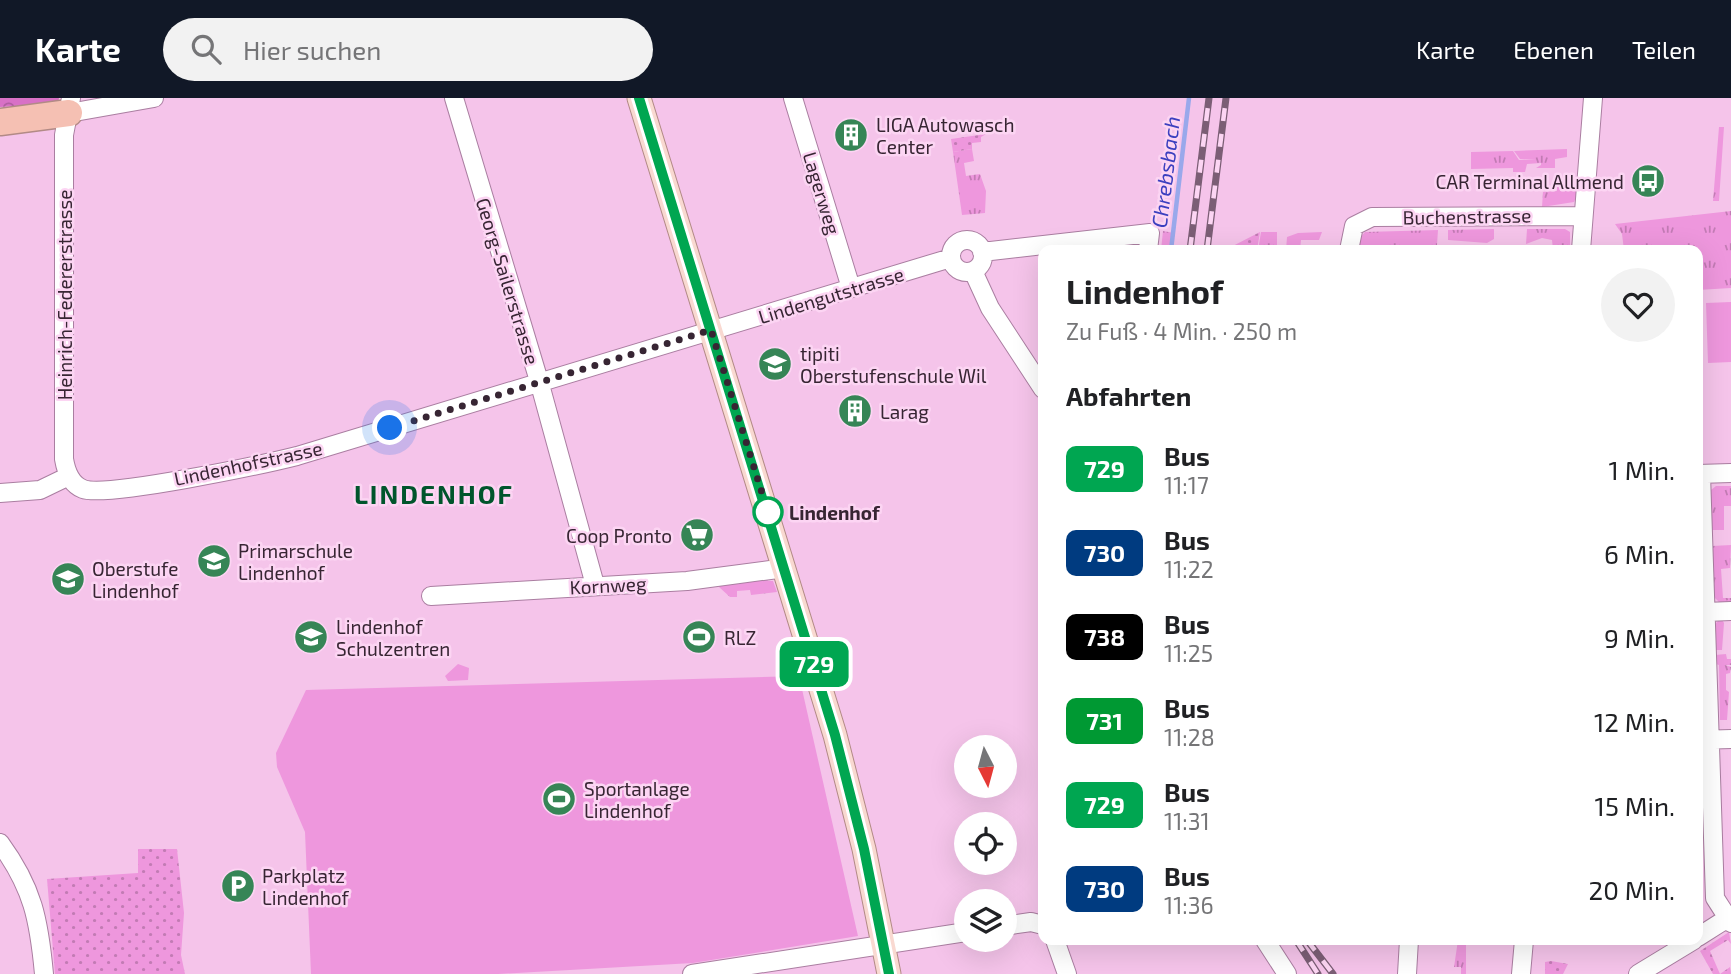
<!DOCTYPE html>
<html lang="de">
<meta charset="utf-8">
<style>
body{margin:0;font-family:"Exo 2",sans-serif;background:#f2f2f2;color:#202124;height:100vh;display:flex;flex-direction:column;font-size:26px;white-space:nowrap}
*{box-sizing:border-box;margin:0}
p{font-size:23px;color:#757577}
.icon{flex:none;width:38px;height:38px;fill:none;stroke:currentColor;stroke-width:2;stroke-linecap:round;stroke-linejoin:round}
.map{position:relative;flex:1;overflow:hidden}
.sheet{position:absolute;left:1038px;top:147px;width:665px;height:700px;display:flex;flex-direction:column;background:#fff;border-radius:14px;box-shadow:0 7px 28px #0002}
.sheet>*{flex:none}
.badge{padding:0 14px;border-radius:10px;font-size:24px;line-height:46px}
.needle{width:46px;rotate:174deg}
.buttons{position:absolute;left:954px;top:637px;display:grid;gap:14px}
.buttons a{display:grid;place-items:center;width:63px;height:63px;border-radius:50%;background:#fff;box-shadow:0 7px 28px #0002;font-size:35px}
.you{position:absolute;width:35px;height:35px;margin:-18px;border:5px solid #fff;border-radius:50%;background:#1a73e8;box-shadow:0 0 0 10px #1a73e833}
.map>.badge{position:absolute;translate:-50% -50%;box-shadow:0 0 0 4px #fff}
h2{padding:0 28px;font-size:26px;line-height:63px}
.round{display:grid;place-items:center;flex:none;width:74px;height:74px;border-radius:37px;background:#f2f2f2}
.head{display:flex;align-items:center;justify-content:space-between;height:119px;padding:0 28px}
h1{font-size:33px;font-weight:700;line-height:52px}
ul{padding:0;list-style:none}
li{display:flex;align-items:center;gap:21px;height:84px;padding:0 28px}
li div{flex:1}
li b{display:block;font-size:26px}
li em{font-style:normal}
li .badge{min-width:77px;font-weight:700;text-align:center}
header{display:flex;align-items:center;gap:42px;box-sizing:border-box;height:98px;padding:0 35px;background:#111827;color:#fff}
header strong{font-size:33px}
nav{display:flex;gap:38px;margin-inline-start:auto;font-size:24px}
.search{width:490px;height:63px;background:#f2f2f2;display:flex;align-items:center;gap:18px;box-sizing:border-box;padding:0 24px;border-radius:38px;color:#757577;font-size:26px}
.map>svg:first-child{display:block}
.grass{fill:url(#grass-tufts)}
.forest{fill:url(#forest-crowns)}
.park{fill:#ee97dd}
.garden{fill:url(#garden-dots)}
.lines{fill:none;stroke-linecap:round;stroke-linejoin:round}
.stream{stroke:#99a8eb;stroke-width:4.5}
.minor-casing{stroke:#aa7ea1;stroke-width:20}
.major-casing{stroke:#b28a86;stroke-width:25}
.highway-casing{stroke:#b28a86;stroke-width:29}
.minor{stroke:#fff;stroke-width:18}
.major{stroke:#f9d9d1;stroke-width:23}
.highway{stroke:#f5c0b3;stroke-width:26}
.rail-casing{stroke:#7b5e75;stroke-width:7}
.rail{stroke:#fcd5f3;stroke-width:4.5;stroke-dasharray:13;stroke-linecap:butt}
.line-casing{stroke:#fff;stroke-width:16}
.line{stroke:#00a651;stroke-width:10}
.walk{stroke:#372533;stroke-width:7;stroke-dasharray:0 12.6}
.stop-dot{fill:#fff;stroke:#00a651;stroke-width:3.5}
.labels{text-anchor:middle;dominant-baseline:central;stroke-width:5;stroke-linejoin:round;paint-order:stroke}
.poi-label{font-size:19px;fill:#372533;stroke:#fcd5f3;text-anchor:start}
.street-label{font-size:19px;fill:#372533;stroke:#fcd5f3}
.stop-label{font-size:19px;font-weight:bold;fill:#372533;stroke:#fcd5f3;text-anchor:start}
.water-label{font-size:21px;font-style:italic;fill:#3c40bf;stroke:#fcd5f3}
.district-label{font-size:26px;font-weight:bold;letter-spacing:2px;fill:#00552c;stroke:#fcd5f3}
</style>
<header>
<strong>Karte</strong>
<div class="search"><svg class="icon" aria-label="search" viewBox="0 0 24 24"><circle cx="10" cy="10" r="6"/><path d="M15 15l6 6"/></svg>Hier suchen</div>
<nav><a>Karte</a><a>Ebenen</a><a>Teilen</a></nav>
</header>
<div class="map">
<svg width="1731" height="876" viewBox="0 0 1731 876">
<defs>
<pattern id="grass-tufts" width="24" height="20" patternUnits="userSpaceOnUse" patternTransform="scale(1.75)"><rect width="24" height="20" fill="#ee97dd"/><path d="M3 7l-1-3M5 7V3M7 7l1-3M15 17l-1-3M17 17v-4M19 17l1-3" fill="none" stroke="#c27bb4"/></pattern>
<pattern id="forest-crowns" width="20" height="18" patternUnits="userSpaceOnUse" patternTransform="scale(1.75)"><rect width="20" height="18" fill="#d871c6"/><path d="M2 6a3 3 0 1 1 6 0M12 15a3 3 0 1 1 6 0" fill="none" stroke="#b05da1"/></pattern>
<pattern id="garden-dots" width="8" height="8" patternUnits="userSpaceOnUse" patternTransform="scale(1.75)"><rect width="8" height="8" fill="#ee97dd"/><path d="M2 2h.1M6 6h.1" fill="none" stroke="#c27bb4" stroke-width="1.8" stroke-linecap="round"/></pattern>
</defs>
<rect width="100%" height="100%" fill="#f5c4ea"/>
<path class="grass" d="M 1719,29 L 1724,29 L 1719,103 L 1713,103 Z
M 972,51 L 974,63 L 964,65 L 966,78 L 980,76 L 986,93 L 985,115 L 962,117 L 953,54 Z
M 1567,51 L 1567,59 L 1555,61 L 1555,70 L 1536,70 L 1541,67 L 1541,65 L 1527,66 L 1525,74 L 1513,74 L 1513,70 L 1471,71 L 1471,54 L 1513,53 L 1519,62 L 1536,61 L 1520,61 L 1514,53 Z
M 1569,84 L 1578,95 L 1574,104 L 1542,109 L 1543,94 L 1557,93 L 1557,85 Z
M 1731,113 L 1731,190 L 1698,192 L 1698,152 L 1624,152 L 1622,136 L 1615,126 Z
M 1494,131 L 1494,141 L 1487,145 L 1448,142 L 1448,132 Z
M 1527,131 L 1565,131 L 1570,134 L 1570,149 L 1553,152 L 1552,142 L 1542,140 L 1526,146 Z
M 1438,132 L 1437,147 L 1410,147 L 1410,152 L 1378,149 L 1377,152 L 1356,152 L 1357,143 L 1365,134 Z
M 1163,133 L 1174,135 L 1172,152 L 1161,152 Z
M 1261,134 L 1277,134 L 1277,152 L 1258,152 Z
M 1322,134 L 1319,142 L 1301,142 L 1300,152 L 1286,152 L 1287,139 L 1298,135 Z
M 1716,388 L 1731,388 L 1731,408 L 1724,408 L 1724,432 L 1711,432 L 1711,392 Z
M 1731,447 L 1730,470 L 1721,471 L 1723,500 L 1731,500 L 1731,506 L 1721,506 L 1713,498 L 1712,448 Z
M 765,477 L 768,483 L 773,483 L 777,494 L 751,497 L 750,492 L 737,493 L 737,499 L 730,499 L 719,489 L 719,482 Z
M 1721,520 L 1724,525 L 1722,552 L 1715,552 L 1715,526 Z
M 1726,556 L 1727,561 L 1731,561 L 1731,567 L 1725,567 L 1731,569 L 1730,575 L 1726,576 L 1726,592 L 1729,594 L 1727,622 L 1720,622 L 1719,567 L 1716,566 L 1715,557 Z
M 1458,842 L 1466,842 L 1466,876 L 1461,876 L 1461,869 L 1454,869 Z"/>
<path class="forest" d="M 0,0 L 59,0 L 58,6 L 0,9 Z"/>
<path class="park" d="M 1731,204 L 1731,264 L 1708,265 L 1706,205 Z
M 458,566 L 469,570 L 468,582 L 448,583 L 445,578 Z
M 799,578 L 858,838 L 693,865 L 498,876 L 311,876 L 305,734 L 277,669 L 276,655 L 306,592 Z"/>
<path class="garden" d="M 986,36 L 981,39 L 981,44 L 972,45 L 972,51 L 953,54 L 951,41 Z
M 1260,134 L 1257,152 L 1225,152 Z
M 138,751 L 177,751 L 184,815 L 181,857 L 185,876 L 55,876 L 47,781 L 138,775 Z
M 1729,834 L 1731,846 L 1728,842 L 1710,853 L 1720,876 L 1730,869 L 1731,876 L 1713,876 L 1700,853 Z
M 1551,863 L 1568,866 L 1563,876 L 1545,876 L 1545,864 Z"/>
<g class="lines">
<path class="stream" d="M 1171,152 L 1189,0"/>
<g class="minor-casing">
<path id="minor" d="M 71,0 L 64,37 L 64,361 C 66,373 70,386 83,391 C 106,400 265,366 297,358 L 951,160
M 454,0 L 539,283 L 595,487
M 793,0 L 851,190
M 69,15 L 154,0
M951 158a16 16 0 1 1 32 0a16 16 0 1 1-32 0Z
M 1349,152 L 1354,128 L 1372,119 L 1583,118
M 1581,152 L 1593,0
M 982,154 L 1150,135 L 1148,152
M 973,173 L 990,210 L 1043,291
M 1698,376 L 1731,375
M 1701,376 L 1715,800 L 1731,825
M 0,395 L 40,392 L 69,378
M 431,498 L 687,483 L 785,470
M 1706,514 L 1731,513
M 1698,642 L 1731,641
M 0,745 C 33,790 39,822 44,876
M 1004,828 L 1031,824 L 1043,827
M 1698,839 L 1731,818
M 1055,842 L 1067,876
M 1265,842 L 1287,876
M 692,876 L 966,834
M 1407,876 L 1409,842
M 1521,876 L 1524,842
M 1638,876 L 1694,842"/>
</g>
<g class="major-casing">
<path id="major" d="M 639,0 L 835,637 L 864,751 L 889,876"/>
</g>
<g class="highway-casing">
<path id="highway" d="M 0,24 L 69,15"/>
</g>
<use href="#minor" class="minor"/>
<use href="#major" class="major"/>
<use href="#highway" class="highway"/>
<g class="rail-casing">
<path id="rail" d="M 1190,152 L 1209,0
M 1207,152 L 1226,0
M 1296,842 L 1318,876
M 1307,842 L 1333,876"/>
</g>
<use href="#rail" class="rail"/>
</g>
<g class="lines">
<g class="line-casing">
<path id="line" d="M 639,0 L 835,637 L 864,751 L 889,876"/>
</g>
<use href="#line" class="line"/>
<path class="walk" d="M 390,330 L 711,232 L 768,414"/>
</g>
<defs>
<g id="building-disc" transform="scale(1.75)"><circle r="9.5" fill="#368556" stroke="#fcd5f3"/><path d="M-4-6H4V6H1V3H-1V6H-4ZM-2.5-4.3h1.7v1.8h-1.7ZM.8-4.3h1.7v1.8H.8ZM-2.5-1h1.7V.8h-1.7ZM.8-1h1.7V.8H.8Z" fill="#fff"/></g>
<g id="bus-disc" transform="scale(1.75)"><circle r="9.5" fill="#368556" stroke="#fcd5f3"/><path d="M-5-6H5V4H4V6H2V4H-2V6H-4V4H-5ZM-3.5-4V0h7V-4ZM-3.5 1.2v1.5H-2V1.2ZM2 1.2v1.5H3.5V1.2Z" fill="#fff"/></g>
<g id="school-disc" transform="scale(1.75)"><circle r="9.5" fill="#368556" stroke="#fcd5f3"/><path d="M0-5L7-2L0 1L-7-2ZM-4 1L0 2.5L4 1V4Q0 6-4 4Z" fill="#fff"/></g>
<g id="supermarket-disc" transform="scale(1.75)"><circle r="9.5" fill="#368556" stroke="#fcd5f3"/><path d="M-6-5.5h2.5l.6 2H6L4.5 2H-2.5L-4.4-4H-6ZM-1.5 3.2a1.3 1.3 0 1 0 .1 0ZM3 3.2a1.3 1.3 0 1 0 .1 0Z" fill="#fff"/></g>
<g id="stadium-disc" transform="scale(1.75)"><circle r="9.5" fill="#368556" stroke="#fcd5f3"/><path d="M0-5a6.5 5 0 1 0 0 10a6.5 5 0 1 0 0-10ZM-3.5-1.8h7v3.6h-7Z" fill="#fff"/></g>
<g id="parking-disc" transform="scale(1.75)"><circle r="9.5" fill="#368556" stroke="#fcd5f3"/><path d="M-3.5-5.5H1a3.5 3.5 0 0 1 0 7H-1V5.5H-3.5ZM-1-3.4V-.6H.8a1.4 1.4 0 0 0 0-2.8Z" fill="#fff"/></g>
</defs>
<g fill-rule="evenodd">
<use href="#building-disc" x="851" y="37"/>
<use href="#bus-disc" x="1648" y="83"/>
<use href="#school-disc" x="775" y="266"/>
<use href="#building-disc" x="855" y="313"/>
<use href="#supermarket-disc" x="697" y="437"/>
<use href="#school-disc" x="214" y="463"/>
<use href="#school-disc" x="68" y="481"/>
<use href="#school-disc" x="311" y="539"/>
<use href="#stadium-disc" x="699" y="539"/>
<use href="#stadium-disc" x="559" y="701"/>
<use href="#parking-disc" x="238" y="788"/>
</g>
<circle class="stop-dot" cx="768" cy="414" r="14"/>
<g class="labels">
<g class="poi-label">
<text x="876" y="26">LIGA Autowasch<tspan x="876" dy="22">Center</tspan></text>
<text x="1624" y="83" text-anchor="end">CAR Terminal Allmend</text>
<text x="800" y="255">tipiti<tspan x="800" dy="22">Oberstufenschule Wil</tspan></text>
<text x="880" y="313">Larag</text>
<text x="672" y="437" text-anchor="end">Coop Pronto</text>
<text x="238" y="452">Primarschule<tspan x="238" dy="22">Lindenhof</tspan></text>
<text x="92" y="470">Oberstufe<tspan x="92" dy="22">Lindenhof</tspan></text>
<text x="336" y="528">Lindenhof<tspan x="336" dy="22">Schulzentren</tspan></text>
<text x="724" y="539">RLZ</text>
<text x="584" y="690">Sportanlage<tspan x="584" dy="22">Lindenhof</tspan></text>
<text x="262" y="777">Parkplatz<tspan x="262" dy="22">Lindenhof</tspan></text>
</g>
<g class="street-label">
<text transform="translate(822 95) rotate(73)">Lagerweg</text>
<text transform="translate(1467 118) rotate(-1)">Buchenstrasse</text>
<text transform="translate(508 183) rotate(73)">Georg-Sailerstrasse</text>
<text transform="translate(64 197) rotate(-90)">Heinrich-Federerstrasse</text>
<text transform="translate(831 197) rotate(-17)">Lindengutstrasse</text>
<text transform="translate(248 365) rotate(-12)">Lindenhofstrasse</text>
<text transform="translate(608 487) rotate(-3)">Kornweg</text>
</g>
<g class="stop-label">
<text x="789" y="414">Lindenhof</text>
</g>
<g class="water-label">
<text transform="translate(1165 74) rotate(-83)">Chrebsbach</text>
</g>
<g class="district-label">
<text x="434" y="395">LINDENHOF</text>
</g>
</g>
</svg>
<div class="buttons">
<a><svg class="needle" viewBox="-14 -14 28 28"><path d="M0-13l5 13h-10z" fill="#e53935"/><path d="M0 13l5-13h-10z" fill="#757577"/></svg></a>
<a><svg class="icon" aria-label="locate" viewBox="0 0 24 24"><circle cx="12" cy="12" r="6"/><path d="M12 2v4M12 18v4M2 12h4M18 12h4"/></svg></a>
<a><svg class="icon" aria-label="layers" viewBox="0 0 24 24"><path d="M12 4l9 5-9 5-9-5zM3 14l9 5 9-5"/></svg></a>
</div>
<div class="you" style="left:390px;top:330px"></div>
<b class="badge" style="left:814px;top:566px;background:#00a651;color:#fff">729</b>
<section class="sheet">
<div class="head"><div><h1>Lindenhof</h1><p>Zu Fuß · 4 Min. · 250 m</p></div><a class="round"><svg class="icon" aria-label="heart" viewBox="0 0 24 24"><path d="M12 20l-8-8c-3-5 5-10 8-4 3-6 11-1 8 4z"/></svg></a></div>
<h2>Abfahrten</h2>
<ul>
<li><span class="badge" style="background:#00a651;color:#fff">729</span><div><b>Bus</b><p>11:17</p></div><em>1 Min.</em></li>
<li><span class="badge" style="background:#003b80;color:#fff">730</span><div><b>Bus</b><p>11:22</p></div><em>6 Min.</em></li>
<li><span class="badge" style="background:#000;color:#fff">738</span><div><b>Bus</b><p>11:25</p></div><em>9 Min.</em></li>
<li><span class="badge" style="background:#093;color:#fff">731</span><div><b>Bus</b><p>11:28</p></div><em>12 Min.</em></li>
<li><span class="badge" style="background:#00a651;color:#fff">729</span><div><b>Bus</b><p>11:31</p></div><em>15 Min.</em></li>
<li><span class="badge" style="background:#003b80;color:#fff">730</span><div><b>Bus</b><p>11:36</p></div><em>20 Min.</em></li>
</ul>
</section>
</div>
